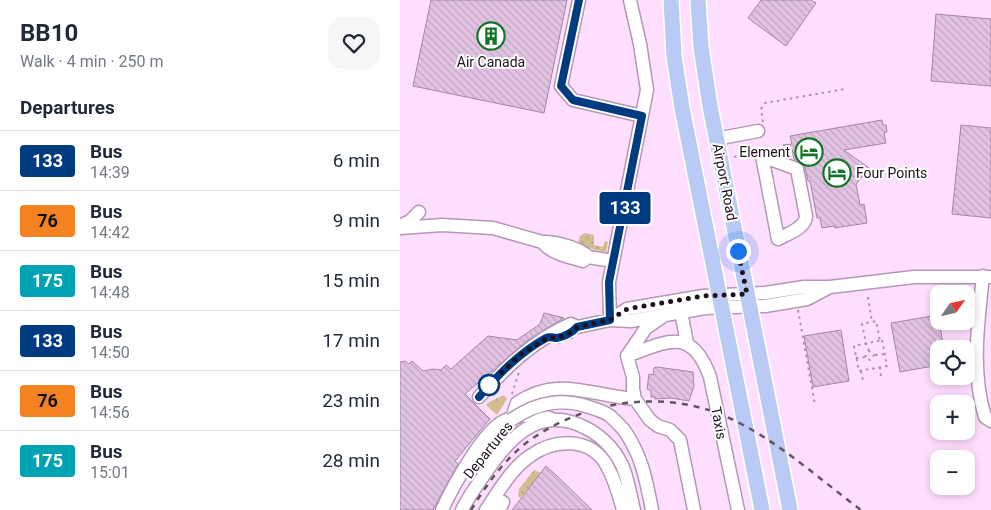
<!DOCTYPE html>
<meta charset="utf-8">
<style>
body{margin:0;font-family:Roboto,sans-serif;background:#f6f6f7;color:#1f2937;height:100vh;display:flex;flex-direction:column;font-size:19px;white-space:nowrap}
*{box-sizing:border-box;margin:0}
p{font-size:16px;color:#747a83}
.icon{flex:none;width:28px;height:28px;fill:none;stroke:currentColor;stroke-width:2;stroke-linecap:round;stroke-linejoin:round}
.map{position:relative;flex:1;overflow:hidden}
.details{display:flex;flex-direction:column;background:#fff;width:400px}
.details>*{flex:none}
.badge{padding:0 10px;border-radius:4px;font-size:18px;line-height:32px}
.needle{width:32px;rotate:56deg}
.controls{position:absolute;left:530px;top:285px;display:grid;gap:10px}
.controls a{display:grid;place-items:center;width:45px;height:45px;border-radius:10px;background:#fff;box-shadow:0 2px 8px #0003;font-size:25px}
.you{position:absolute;width:25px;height:25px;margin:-12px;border:4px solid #fff;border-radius:50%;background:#1a73e8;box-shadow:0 0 0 8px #1a73e833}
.map>.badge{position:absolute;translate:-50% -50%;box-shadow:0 0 0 2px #fff}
h2{padding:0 20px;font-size:19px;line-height:45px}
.round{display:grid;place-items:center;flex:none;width:52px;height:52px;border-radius:15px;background:#f6f6f7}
.head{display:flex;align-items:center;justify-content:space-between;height:85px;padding:0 20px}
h1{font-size:24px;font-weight:700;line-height:38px}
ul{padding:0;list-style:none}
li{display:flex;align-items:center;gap:15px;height:60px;padding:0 20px;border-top:1px solid #e0e1e3}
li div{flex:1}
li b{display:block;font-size:19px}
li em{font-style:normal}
li .badge{min-width:55px;font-weight:700;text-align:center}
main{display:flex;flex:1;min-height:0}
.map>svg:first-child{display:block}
.grass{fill:url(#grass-dots)}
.park{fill:url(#park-crowns)}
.building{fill:url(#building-back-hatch);stroke:#a386a3}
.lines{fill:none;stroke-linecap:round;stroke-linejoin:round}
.minor-casing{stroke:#b597b5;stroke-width:15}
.major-casing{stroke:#fff;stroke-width:18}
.path{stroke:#ab92ab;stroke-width:2;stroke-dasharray:2.5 4;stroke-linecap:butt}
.minor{stroke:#fff;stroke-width:12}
.major{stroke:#b9cbf4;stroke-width:15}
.rail{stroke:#655365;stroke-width:2.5;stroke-dasharray:6 6;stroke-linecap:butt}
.minor-bridge-casing{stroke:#b597b5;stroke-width:15;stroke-linecap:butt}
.minor-bridge{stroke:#fff;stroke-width:12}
.line-casing{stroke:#fff;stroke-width:11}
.line{stroke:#003b80;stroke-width:8}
.walk{stroke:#1c111c;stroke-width:5;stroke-dasharray:0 9}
.stop-dot{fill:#fff;stroke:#003b80;stroke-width:2.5}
.labels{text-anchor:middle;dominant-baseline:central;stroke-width:4;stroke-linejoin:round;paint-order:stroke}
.poi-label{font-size:14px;fill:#1c111c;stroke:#fff}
.street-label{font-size:14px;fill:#1c111c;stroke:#fff}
</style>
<main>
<section class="details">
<div class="head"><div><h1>BB10</h1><p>Walk · 4 min · 250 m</p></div><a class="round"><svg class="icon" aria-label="heart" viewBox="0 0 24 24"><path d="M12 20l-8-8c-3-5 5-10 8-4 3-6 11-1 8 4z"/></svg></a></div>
<h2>Departures</h2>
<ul>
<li><span class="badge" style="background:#003b80;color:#fff">133</span><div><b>Bus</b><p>14:39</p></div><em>6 min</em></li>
<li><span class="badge" style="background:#f58220;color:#111">76</span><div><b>Bus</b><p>14:42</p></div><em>9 min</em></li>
<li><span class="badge" style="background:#00a3b4;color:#fff">175</span><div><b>Bus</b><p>14:48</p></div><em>15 min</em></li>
<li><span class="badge" style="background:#003b80;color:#fff">133</span><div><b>Bus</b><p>14:50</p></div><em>17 min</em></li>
<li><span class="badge" style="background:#f58220;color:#111">76</span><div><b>Bus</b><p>14:56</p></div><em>23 min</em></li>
<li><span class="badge" style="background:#00a3b4;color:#fff">175</span><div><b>Bus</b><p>15:01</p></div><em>28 min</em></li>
</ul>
</section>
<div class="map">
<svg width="591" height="510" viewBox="0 0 591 510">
<defs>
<pattern id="grass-dots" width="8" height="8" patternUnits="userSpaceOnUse" patternTransform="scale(1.25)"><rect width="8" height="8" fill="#d2bd8e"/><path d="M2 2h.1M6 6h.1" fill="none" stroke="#b4a17a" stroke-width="1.8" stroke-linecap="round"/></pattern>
<pattern id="park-crowns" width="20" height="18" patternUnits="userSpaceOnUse" patternTransform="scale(1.25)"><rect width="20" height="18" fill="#d2bd8e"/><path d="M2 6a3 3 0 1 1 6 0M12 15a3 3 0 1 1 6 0" fill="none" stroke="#b4a17a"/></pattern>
<pattern id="building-back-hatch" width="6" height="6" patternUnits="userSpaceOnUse" patternTransform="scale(1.25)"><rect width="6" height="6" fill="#e1c2e2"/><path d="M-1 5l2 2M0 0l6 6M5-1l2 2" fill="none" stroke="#c0a6c1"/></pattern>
</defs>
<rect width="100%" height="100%" fill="#ffdfff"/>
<path class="grass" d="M 185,233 L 194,235 L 194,245 L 203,247 L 205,241 L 208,242 L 206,252 L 178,246 L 180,236 Z
M 134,470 L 141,473 L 120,498 L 118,496 L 119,489 Z"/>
<path class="park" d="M 104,395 L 107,399 L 97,415 L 86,405 L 89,402 Z"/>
<path class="building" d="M 31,0 L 167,0 L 144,113 L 13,86 Z
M 361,0 L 411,0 L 416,3 L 386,46 L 348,18 Z
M 536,14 L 591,19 L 591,86 L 531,81 Z
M 482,120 L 483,125 L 486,125 L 487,132 L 484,133 L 486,143 L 444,150 L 469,168 L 456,184 L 460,205 L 464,204 L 467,223 L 435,228 L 434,226 L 422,228 L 420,218 L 417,218 L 410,181 L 408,181 L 405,167 L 403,163 L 394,159 L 392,149 L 383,145 L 392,144 L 390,136 Z
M 561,125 L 591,128 L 591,218 L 552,214 Z
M 144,313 L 164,318 L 128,340 L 65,394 L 90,419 L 55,461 L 58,464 L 33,510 L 0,510 L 0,362 L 5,361 L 9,364 L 12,361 L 23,371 L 34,369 L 41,370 L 46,365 L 51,369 L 88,336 L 117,340 L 140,324 Z
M 538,315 L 544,349 L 539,349 L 539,365 L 500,372 L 491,323 Z
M 441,330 L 449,381 L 413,387 L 404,336 Z
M 257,367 L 293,372 L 294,386 L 289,401 L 271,398 L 255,399 L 255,397 L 251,397 L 251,390 L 247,389 L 249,374 L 253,375 L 254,368 Z
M 146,466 L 156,475 L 192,510 L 112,510 Z"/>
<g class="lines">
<g class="minor-casing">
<path id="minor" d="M 179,0 L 161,86 L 173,100 L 242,116
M 316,139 L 358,131
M 362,156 L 397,169 L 406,216 C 406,228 387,234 378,239 Z
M 0,226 L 10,221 L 19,212
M 0,228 L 42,225 L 93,228 L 142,242 C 153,241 181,248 188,257
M 144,244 C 153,254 170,257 183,261 L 188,257 L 213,261
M 583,276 C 578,323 571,371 585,417 L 591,421
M 286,306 L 281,312 L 287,343
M 210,320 L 227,309 L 303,296 L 365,293 L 404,287 L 430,287 L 514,277 L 591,277
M 210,320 L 209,282 L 247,90 L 240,44 L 230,0
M 227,356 C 267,341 292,326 310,377 L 338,510
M 227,356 L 233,377 L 233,389 L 235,399 L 250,420 L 258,426 L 270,430 L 280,440 L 294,510
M 227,356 L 246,328 L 262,317
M 79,397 C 105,368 135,339 171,324 L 177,327 L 210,320 L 231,321 L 305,308 L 365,306 L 407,299 L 428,288
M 112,418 L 117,403 C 158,375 192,396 235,399
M 224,430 C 242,456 246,479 252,510
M 42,510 C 52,488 83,431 104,421 C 119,413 134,414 150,418
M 62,510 C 67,499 75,488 82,478 C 107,440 138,403 186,428 C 204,437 219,454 225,473 C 229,485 231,498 234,510
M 86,510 C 99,491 111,469 130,456 C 155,438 191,437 207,466 C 215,480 219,495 223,510
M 99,510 L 103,502"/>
</g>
<g class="major-casing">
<path id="major" d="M 271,0 L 274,56 L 282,108 L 362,510
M 298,0 L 301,47 L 310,106 L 390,510"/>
</g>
<path class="path" d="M 363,122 L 361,109 L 365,103 L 445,89
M 334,157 L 342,155 L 354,149
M 468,297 L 472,322
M 398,310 L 415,405
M 482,340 L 487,366 L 459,371 L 454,346 Z
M 158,343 L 175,337
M 469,351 L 466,343 L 462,324 L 476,321 L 480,341
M 475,355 L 485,354
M 456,358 L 465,357 L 470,360 L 474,355 L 469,351 L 465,357
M 480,367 L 481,377
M 461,371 L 463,381
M 112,394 L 119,372"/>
<use href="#minor" class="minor"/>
<use href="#major" class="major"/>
<path class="rail" d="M 71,510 C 86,486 103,461 126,443 C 183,401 261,388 327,417 C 376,439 418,478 461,510"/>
<g class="minor-bridge-casing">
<path id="minor-bridge" d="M 111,420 C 137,402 163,397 192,408 C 198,410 205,412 210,416 C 215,420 219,425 224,430"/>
</g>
<use href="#minor-bridge" class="minor-bridge"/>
</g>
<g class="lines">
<g class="line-casing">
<path id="line" d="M 79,397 C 99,374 119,353 146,338 C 150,336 153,338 157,338 C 164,337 173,332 177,327 L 210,320 L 209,282 L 242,116 L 173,100 L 161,86 L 179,0"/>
</g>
<use href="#line" class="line"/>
<path class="walk" d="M 89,385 L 120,355 L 149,337 L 158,338 L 174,331 L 177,327 L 210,320 L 227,309 L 303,296 L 347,294 L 338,251"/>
</g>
<defs>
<g id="building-ring" transform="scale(1.4375)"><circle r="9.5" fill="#fff" stroke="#107526" stroke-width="1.5"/><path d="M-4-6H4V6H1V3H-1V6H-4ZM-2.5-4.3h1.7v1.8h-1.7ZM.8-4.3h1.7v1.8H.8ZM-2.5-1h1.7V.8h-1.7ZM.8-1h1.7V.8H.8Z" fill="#107526"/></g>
<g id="hotel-ring" transform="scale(1.4375)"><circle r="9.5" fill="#fff" stroke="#107526" stroke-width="1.5"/><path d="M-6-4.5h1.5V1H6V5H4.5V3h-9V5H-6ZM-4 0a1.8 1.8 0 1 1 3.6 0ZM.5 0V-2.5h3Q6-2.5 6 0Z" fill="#107526"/></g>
</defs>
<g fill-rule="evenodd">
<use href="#building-ring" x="91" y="36"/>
<use href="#hotel-ring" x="409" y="152"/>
<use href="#hotel-ring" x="437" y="173"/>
</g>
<circle class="stop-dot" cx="89" cy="385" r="10"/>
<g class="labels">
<g class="poi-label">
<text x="91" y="62">Air Canada</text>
<text x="390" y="152" text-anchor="end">Element</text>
<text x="456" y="173" text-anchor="start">Four Points</text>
</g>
<g class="street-label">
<text transform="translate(325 182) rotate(79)">Airport Road</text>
<text transform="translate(319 423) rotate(79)">Taxis</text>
<text transform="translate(88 450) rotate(-51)">Departures</text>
</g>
</g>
</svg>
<div class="controls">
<a><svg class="needle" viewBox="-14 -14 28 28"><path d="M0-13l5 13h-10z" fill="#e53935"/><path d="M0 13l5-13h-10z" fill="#747a83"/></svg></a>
<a><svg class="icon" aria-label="locate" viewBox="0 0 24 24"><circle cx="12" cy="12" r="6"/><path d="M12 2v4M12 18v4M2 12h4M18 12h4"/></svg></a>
<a>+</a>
<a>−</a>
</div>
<div class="you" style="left:338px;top:251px"></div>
<b class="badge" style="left:225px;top:208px;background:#003b80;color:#fff">133</b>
</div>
</main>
